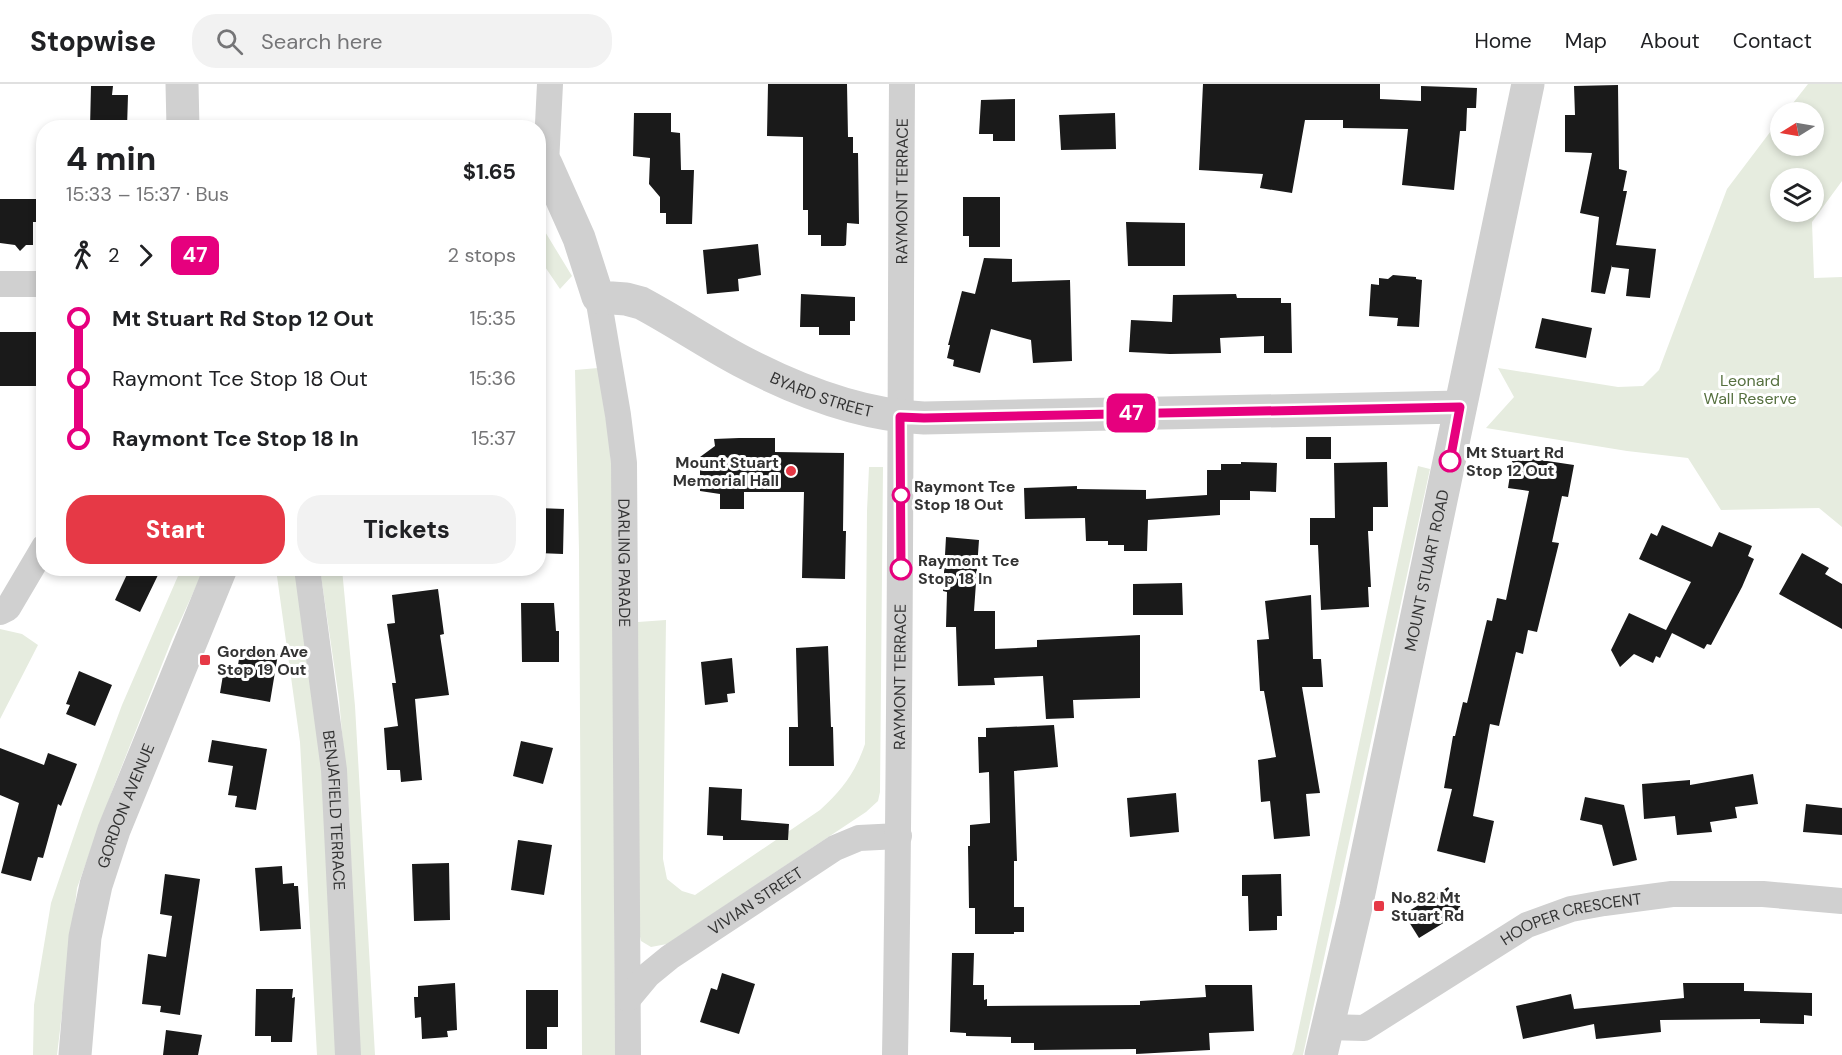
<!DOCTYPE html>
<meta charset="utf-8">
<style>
body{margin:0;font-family:"DM Sans",sans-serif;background:#f2f2f2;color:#202124;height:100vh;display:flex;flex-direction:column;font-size:22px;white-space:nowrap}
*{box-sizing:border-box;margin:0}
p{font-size:20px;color:#757577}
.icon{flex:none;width:33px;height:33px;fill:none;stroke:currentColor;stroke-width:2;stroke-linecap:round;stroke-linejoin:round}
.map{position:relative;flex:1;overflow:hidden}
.drawer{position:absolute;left:36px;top:36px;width:510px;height:456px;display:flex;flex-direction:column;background:#fff;border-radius:24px;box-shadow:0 3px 9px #0003}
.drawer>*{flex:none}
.badge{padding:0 12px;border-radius:9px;font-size:21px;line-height:39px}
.needle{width:39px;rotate:259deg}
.controls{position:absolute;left:1770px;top:18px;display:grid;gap:12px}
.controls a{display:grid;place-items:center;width:54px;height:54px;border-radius:50%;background:#fff;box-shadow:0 3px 9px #0003;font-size:30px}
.map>.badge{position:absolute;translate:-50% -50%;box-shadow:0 0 0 3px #fff}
.legs{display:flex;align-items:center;gap:9px;height:66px;padding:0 30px;font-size:20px}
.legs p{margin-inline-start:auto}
.overview{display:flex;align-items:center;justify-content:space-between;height:102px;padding:0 30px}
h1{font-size:33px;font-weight:800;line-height:45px}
.button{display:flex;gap:12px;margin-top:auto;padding:12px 30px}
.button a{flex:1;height:69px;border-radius:24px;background:#e63946;color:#fff;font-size:24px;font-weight:800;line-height:69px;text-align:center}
.button a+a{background:#f2f2f2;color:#202124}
ul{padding:0 30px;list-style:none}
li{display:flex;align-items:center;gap:21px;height:60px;font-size:22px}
li i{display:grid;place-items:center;width:9px;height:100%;margin:0 8px;background:currentColor}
li i::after{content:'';width:15px;height:15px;margin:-8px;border:4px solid;border-radius:50%;background:#fff}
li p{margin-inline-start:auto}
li:first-child i{background:linear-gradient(#0000 50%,currentColor 0)}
li:last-child i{background:linear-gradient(currentColor 50%,#0000 0)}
header{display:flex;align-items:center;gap:36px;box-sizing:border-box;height:84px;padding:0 30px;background:#fff;border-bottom:2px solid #e0e0e0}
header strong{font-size:28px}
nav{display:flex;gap:33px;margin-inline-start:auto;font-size:21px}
.search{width:420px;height:54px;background:#f2f2f2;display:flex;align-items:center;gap:15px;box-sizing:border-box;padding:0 21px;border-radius:24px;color:#757577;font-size:22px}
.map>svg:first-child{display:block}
.green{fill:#e6ecdf;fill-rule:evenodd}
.building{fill:#1a1a1a}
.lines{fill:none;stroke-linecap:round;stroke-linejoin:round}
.minor{stroke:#d0d0d0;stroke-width:26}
.tertiary{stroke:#d0d0d0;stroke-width:33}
.line-1-casing{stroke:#fff;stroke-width:14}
.line-1{stroke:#e6007e;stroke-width:9}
.stop-1-dot{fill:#fff;stroke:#e6007e;stroke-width:3}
.poi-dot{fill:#e63946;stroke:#fff;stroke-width:2}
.labels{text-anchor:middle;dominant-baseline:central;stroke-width:6;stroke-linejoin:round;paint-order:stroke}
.street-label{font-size:16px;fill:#333;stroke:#fff}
.park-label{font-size:16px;fill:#56703f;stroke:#fff}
.stop-label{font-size:16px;font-weight:bold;fill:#333;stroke:#fff;text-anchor:start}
.poi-label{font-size:16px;font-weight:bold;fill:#333;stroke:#fff;text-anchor:start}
</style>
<header>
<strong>Stopwise</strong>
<div class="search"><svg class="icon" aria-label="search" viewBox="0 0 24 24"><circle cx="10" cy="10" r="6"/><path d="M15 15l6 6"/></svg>Search here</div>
<nav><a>Home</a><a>Map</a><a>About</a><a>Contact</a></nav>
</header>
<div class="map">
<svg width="1842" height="971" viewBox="0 0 1842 971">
<rect width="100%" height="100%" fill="#fff"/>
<path class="green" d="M 1808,0 L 1842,0 L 1842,97 L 1812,138 L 1814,194 L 1842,193 L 1842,443 L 1819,424 L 1721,426 L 1688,374 L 1627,367 L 1486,344 L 1514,313 L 1498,284 L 1618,303 L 1643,302 L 1659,286 L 1727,105 L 1780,35 L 1780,62 L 1814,62 L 1814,28 L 1786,28 ZM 1780,94 L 1814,94 L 1814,128 L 1780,128 Z
M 538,144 L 544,146 L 572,192 L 560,205 L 539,174 Z
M 598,284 L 609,355 L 613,404 L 615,971 L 582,971 L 579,466 L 575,286 Z
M 1418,382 L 1430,385 L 1303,971 L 1292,971 L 1294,967 Z
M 869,383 L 883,383 L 880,708 L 878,717 L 866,728 L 667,860 L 651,863 L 641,857 L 639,848 L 638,538 L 666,536 L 663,775 L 667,795 L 682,807 L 695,811 L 820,726 C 843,705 855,689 865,660 L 867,427 Z
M 181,485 L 204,485 L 172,555 L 114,702 L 77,804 L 57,971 L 33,971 L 34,921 L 51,819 L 82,728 L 122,621 Z
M 276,485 L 296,485 L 323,689 L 336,971 L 317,971 L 300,658 Z
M 320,485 L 342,485 L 355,622 L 375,971 L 359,971 L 349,726 L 339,615 Z
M 0,545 L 22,550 L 38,561 L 0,635 Z"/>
<path class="building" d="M 768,0 L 847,0 L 848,53 L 853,53 L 853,69 L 858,69 L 859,140 L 847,139 L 846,161 L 844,162 L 821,162 L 821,151 L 808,151 L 808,126 L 803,126 L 803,53 L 767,52 Z
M 1203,0 L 1380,0 L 1380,15 L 1421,17 L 1421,2 L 1477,4 L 1476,24 L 1467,24 L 1466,47 L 1460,47 L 1454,106 L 1402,101 L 1408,45 L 1343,44 L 1343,36 L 1305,36 L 1292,109 L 1260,104 L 1263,90 L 1199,86 Z
M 1618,1 L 1619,85 L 1627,87 L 1623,107 L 1627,107 L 1616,161 L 1656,165 L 1650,214 L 1626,212 L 1629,185 L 1612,183 L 1612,181 L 1605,210 L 1591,208 L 1599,133 L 1580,129 L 1592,69 L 1565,68 L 1565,31 L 1575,31 L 1574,2 Z
M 91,2 L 113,2 L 112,11 L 128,11 L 127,44 L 90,44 Z
M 1015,15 L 1015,57 L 993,57 L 993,50 L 979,50 L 981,16 Z
M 634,29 L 671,29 L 671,48 L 680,49 L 681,86 L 694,86 L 692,140 L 666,140 L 666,129 L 660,129 L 660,113 L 649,100 L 650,74 L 633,72 Z
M 1115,29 L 1116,65 L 1061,66 L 1059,31 Z
M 963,113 L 1000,113 L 1000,163 L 969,163 L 969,152 L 963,152 Z
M 0,115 L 44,115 L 44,138 L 33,138 L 33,161 L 26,161 L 20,167 L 15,161 L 0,159 Z
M 1126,138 L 1185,139 L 1185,182 L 1128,182 Z
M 758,160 L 761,191 L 738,195 L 739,207 L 707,210 L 703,166 Z
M 984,174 L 1012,175 L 1012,198 L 1070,196 L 1072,277 L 1033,279 L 1031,256 L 991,245 L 980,289 L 953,282 L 954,276 L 947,274 L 950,261 L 948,261 L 962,207 L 975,210 Z
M 1393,191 L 1416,193 L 1416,195 L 1422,196 L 1419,243 L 1397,242 L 1398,234 L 1369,232 L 1371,200 L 1379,201 L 1379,194 L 1388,195 Z
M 801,210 L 855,213 L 855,237 L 850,237 L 850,251 L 819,251 L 819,243 L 800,243 Z
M 1236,210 L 1237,214 L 1281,214 L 1281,219 L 1291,219 L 1292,269 L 1264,269 L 1264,252 L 1220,254 L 1221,269 L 1170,270 L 1129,268 L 1131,236 L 1172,238 L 1173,211 Z
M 1542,234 L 1592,244 L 1586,274 L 1535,264 Z
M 0,248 L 39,248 L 38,302 L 0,302 Z
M 1306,353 L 1331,353 L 1331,375 L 1306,375 Z
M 739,354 L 775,354 L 775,368 L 844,369 L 843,447 L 846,447 L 845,495 L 802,494 L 804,408 L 744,408 L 744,425 L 720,425 L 720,410 L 700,407 L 700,373 L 715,362 L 714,355 Z
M 1513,372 L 1574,381 L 1568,413 L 1562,412 L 1552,458 L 1559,459 L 1537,548 L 1528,546 L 1523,570 L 1516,568 L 1499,642 L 1490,640 L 1473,732 L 1494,737 L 1485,779 L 1437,767 L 1452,705 L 1444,704 L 1453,652 L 1455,652 L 1463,618 L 1467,619 L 1487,536 L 1492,537 L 1497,514 L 1506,516 L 1529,407 L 1508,404 Z
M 1241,378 L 1277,379 L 1276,408 L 1250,407 L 1250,416 L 1220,416 L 1220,431 L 1148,436 L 1147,467 L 1124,467 L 1124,461 L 1108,461 L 1108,457 L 1086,457 L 1085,434 L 1025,435 L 1024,404 L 1077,402 L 1077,405 L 1146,406 L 1146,415 L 1207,411 L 1207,386 L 1221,386 L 1221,380 L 1241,380 Z
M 1387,378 L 1388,423 L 1373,423 L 1373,447 L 1368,447 L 1371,503 L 1368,503 L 1369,523 L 1321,526 L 1318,461 L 1310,461 L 1310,434 L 1335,434 L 1334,379 Z
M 538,424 L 564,425 L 563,470 L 538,469 Z
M 1662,441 L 1712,463 L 1719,448 L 1752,462 L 1748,472 L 1754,475 L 1742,503 L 1711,561 L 1707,560 L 1704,565 L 1672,549 L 1660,574 L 1656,572 L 1653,579 L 1634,570 L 1620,583 L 1611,566 L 1629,529 L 1666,546 L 1691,498 L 1639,475 L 1651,449 L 1657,452 Z
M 946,453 L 979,456 L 974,527 L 995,527 L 995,565 L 1037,563 L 1037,556 L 1140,551 L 1140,614 L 1073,616 L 1074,634 L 1046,635 L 1043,592 L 994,594 L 995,601 L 958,602 L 956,543 L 946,543 L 947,508 L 943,507 Z
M 1802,469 L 1829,484 L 1825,490 L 1842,500 L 1842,545 L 1779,510 Z
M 130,484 L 159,484 L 156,490 L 158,491 L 140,528 L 115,516 Z
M 1182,499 L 1183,531 L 1133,531 L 1133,500 Z
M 438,505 L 444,550 L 440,551 L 449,611 L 415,615 L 422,696 L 401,698 L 400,686 L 387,686 L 384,644 L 398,642 L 392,599 L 396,599 L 387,540 L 395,539 L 392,511 Z
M 1311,511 L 1313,575 L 1321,575 L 1323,603 L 1302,603 L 1320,709 L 1306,710 L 1310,752 L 1274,755 L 1270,717 L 1261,718 L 1258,676 L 1276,673 L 1264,607 L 1260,607 L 1257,556 L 1269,555 L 1265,517 Z
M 521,519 L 554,519 L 556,547 L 559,547 L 559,578 L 522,578 Z
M 828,562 L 831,643 L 833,643 L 834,682 L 789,682 L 789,643 L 798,643 L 796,564 Z
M 241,563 L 278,570 L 270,618 L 220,609 L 224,585 L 237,587 Z
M 732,574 L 735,609 L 727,610 L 728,618 L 705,621 L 701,578 Z
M 79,587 L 112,601 L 95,642 L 66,630 L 70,621 L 66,620 Z
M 1054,641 L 1058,683 L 1014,687 L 1017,777 L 1014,777 L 1014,823 L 1024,823 L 1024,848 L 1014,848 L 1014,850 L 975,850 L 975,824 L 969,824 L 968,762 L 970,762 L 970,741 L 990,739 L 990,735 L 989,688 L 979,689 L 978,653 L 986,653 L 986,644 Z
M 212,656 L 267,665 L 256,726 L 235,723 L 237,712 L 228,711 L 233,682 L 208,678 Z
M 521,657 L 553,664 L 543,700 L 513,692 Z
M 0,664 L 44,681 L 48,669 L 77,680 L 61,722 L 58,720 L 43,774 L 38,773 L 31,797 L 1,789 L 19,719 L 0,711 Z
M 1753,690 L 1758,720 L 1735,723 L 1737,734 L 1710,738 L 1712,748 L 1677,751 L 1675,732 L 1644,735 L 1642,700 L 1690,696 L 1690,701 Z
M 709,703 L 742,705 L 741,736 L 789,740 L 788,756 L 723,756 L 723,752 L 707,751 Z
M 1176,709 L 1179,748 L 1130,753 L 1127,714 Z
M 1585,713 L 1624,721 L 1637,776 L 1613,782 L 1602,741 L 1580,736 Z
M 1806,720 L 1842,724 L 1842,751 L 1803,748 Z
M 518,756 L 552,761 L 544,811 L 511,806 Z
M 449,779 L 450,836 L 414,837 L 412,780 Z
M 282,782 L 283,800 L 294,799 L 294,802 L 298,802 L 301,845 L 260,847 L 255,784 Z
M 165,790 L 200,795 L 180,931 L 160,928 L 161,922 L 142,920 L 148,870 L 166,873 L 172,832 L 160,830 Z
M 1281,790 L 1282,832 L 1277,832 L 1277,846 L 1249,847 L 1248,812 L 1242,812 L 1242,791 Z
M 1448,803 L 1463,827 L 1419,854 L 1404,830 Z
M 952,869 L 974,869 L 973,901 L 984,901 L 984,916 L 987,915 L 987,922 L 1140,921 L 1140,917 L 1206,913 L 1205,901 L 1252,901 L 1254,947 L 1209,949 L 1210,966 L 1136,970 L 1136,965 L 1034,966 L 1034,959 L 1011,959 L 1011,953 L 966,952 L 966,949 L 950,948 Z
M 722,889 L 755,900 L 739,950 L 700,938 L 711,904 L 717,906 Z
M 455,899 L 457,946 L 447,947 L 448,953 L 422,955 L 421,933 L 415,934 L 414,913 L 418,913 L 418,902 Z
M 1683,899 L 1744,899 L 1744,907 L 1812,909 L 1812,932 L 1804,931 L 1804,940 L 1760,939 L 1760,935 L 1660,936 L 1661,948 L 1596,955 L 1594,940 L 1523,955 L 1516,922 L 1571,910 L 1574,925 L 1684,914 Z
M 256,905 L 293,905 L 292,914 L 295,913 L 292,958 L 271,958 L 271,952 L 255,952 Z
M 526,906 L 558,906 L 558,943 L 547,943 L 547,965 L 526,965 Z
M 166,946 L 202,951 L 198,971 L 163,971 Z"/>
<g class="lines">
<g class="minor">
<path d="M 546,80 L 550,0"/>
<path d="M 0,200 L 44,200"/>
<path id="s1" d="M 598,213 L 618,331 L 624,379 L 628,971"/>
<path id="s2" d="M 307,484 L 334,686 L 348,971"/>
<path d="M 0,528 L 8,524 L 44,463"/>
<path id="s3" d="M 628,915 L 648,891 L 670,873 L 835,764 L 859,754 L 899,752"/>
<path id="s4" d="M 1327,943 L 1364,944 L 1527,841 L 1571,825 L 1604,819 L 1672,810 L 1763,810 L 1842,817"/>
<path id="s5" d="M 895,971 C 901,647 900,324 902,0"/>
</g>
<g class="tertiary">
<path d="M 182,0 L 183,44"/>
<path id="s6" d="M 538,82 L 546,80 L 579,154 L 598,213 L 626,215 L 641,219 C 675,237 707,259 741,277 C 798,307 860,331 924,334 L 1460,323"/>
<path id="s7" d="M 75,971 L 85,853 L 96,801 L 114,746 L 221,484"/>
<path id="s8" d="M 1321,971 L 1356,823 L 1528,0"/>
</g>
</g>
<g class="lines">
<g class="line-1-casing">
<path id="line-1" d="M 901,485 L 900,333 L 924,334 L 1460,323 L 1450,377"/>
</g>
<use href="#line-1" class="line-1"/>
</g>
<g class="stop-1-dot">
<circle cx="1450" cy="377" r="10"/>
<circle cx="901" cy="411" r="8"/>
<circle cx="901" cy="485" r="10"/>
</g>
<g class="poi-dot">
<circle cx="791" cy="387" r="6"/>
<rect x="199" y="570" width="12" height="12" rx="3"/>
<rect x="1373" y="816" width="12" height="12" rx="3"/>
</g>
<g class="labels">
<g class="street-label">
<text stroke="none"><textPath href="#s5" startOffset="864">RAYMONT TERRACE</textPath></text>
<text stroke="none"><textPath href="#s6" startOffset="398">BYARD STREET</textPath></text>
<text stroke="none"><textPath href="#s1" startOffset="268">DARLING PARADE</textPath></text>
<text stroke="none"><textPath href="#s8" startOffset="496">MOUNT STUART ROAD</textPath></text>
<text stroke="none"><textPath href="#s5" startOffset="378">RAYMONT TERRACE</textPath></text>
<text stroke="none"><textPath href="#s7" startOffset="256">GORDON AVENUE</textPath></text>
<text stroke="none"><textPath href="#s2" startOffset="244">BENJAFIELD TERRACE</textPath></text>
<text stroke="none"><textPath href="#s3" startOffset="162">VIVIAN STREET</textPath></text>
<text stroke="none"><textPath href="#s4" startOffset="274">HOOPER CRESCENT</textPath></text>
</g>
<g class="park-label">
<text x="1750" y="296">Leonard<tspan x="1750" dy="18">Wall Reserve</tspan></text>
</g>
<g class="stop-label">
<text x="1466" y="368">Mt Stuart Rd<tspan x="1466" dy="18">Stop 12 Out</tspan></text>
<text x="914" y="402">Raymont Tce<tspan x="914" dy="18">Stop 18 Out</tspan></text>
<text x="918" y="476">Raymont Tce<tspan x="918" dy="18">Stop 18 In</tspan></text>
</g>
<g class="poi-label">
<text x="779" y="378" text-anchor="end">Mount Stuart<tspan x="779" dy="18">Memorial Hall</tspan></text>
<text x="217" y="567">Gordon Ave<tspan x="217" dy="18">Stop 19 Out</tspan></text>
<text x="1391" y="813">No.82 Mt<tspan x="1391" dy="18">Stuart Rd</tspan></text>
</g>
</g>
</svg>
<div class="controls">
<a><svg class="needle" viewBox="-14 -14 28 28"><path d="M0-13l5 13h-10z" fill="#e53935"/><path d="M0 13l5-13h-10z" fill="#757577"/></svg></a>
<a><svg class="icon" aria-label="layers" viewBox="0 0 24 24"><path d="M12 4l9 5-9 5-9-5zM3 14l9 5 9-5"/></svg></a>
</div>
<b class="badge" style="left:1131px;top:329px;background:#e6007e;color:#fff">47</b>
<section class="drawer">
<div class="overview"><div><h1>4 min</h1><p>15:33 – 15:37 · Bus</p></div><b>$1.65</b></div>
<div class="legs"><svg class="icon" aria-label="walk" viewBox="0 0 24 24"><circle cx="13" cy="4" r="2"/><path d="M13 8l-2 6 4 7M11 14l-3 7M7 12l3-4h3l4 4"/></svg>2<svg class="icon" aria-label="forward" viewBox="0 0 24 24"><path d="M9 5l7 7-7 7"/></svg><b class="badge" style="background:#e6007e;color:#fff">47</b><p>2 stops</p></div>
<ul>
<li><i style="color:#e6007e"></i><b>Mt Stuart Rd Stop 12 Out</b><p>15:35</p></li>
<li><i style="color:#e6007e"></i><span>Raymont Tce Stop 18 Out</span><p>15:36</p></li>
<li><i style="color:#e6007e"></i><b>Raymont Tce Stop 18 In</b><p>15:37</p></li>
</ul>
<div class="button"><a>Start</a><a>Tickets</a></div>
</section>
</div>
